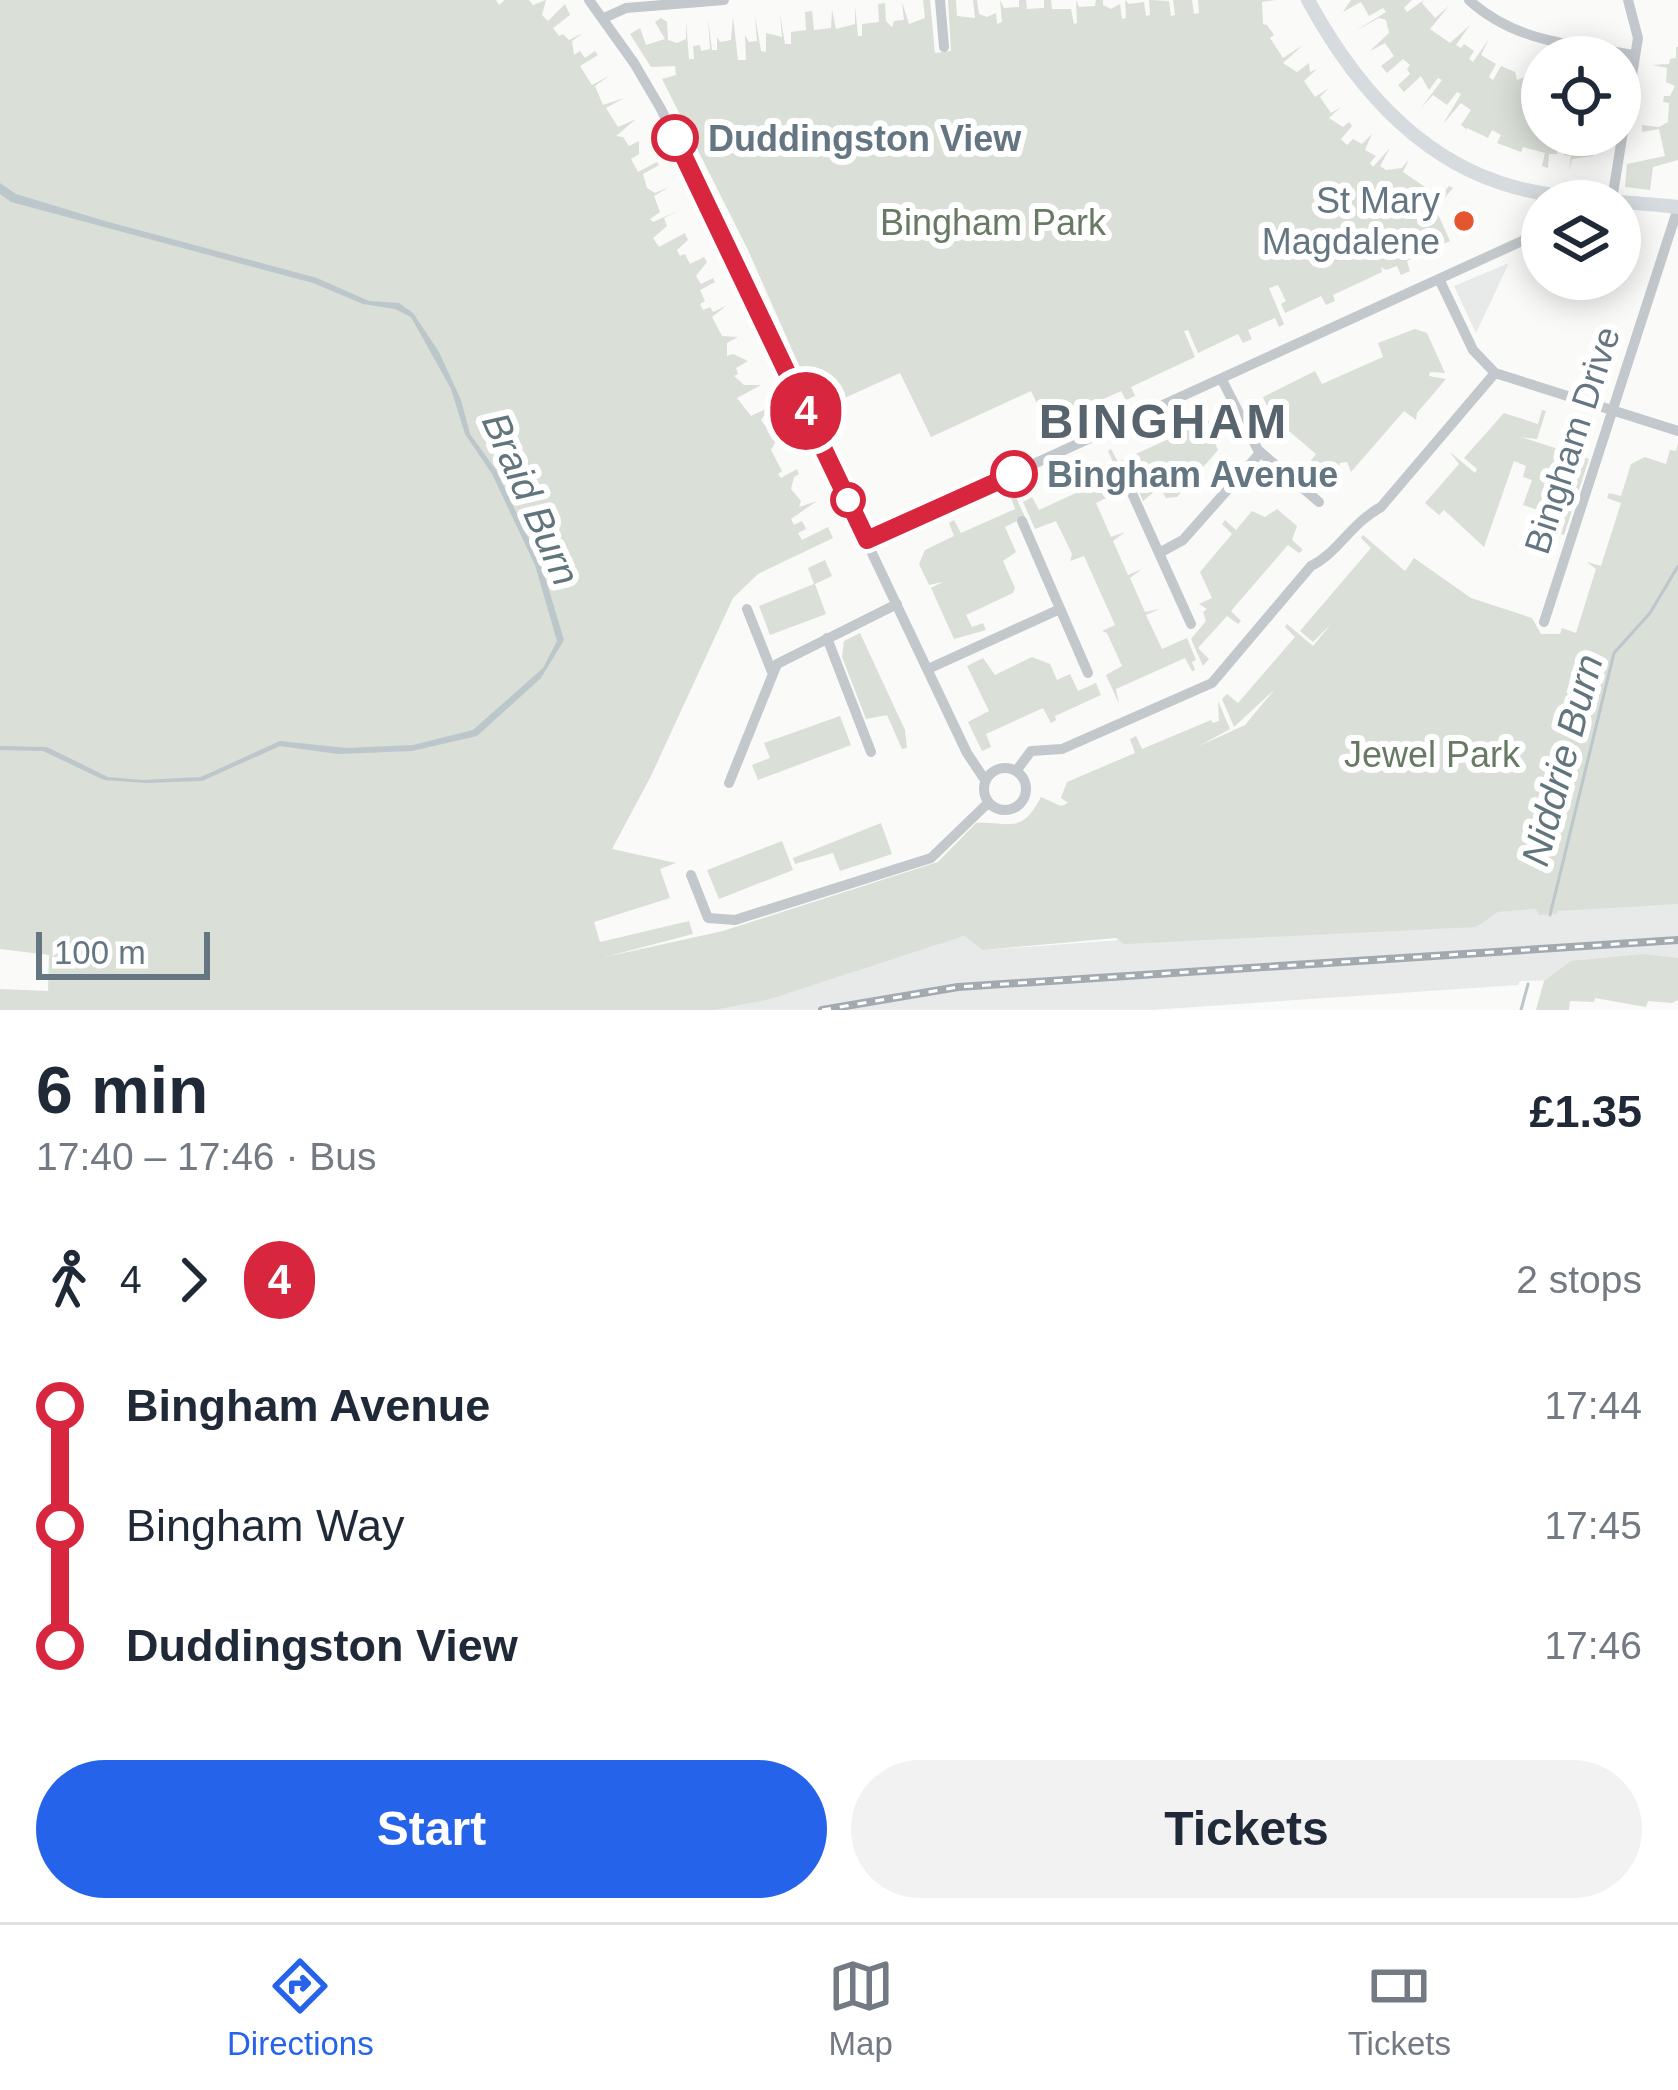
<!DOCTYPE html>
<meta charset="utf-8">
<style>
body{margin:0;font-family:Helvetica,sans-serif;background:#f2f2f3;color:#1f2937;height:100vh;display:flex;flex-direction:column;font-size:45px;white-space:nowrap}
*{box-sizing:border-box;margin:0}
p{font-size:39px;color:#747a83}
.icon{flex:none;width:66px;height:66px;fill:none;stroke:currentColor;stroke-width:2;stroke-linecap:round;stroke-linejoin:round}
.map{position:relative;height:1010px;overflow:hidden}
.panel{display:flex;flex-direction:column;background:#fff;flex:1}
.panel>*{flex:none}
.badge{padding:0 24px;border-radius:39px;font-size:42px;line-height:78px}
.buttons{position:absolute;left:1521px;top:36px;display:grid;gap:24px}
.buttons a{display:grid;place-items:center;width:120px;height:120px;border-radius:50%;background:#fff;box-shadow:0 6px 30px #0003;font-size:60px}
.scale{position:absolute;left:36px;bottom:30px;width:174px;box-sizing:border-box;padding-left:12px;border:6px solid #657683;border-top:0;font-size:33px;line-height:42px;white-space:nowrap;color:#657683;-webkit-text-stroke:9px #fff;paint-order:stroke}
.map>.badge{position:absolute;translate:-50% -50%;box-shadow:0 0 0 6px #fff}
.legs{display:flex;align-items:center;gap:18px;height:132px;padding:0 36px;font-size:39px}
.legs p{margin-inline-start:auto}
.summary{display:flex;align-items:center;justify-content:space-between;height:204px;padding:0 36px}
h1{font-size:66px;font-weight:800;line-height:90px}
.action{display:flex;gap:24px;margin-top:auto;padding:24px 36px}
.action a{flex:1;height:138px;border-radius:72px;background:#2563eb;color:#fff;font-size:48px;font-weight:800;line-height:138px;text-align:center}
.action a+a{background:#f2f2f3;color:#1f2937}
ul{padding:0 36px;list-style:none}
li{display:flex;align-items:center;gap:42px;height:120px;font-size:45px}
li i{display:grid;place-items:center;width:18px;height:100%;margin:0 15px;background:currentColor}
li i::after{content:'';width:30px;height:30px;margin:-15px;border:9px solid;border-radius:50%;background:#fff}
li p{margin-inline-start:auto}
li:first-child i{background:linear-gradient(#0000 50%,currentColor 0)}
li:last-child i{background:linear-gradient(currentColor 50%,#0000 0)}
.tab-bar{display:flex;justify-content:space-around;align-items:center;height:168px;border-top:3px solid #e0e1e3;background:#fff;font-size:33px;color:#747a83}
.tab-bar a{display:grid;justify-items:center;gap:6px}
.tab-bar .active{color:#2563eb}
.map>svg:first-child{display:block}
.built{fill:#e8e9e9}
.green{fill:#dadfd7}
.water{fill:#bbc7cb}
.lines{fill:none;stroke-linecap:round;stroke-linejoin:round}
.stream{stroke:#bbc7cb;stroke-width:3}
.street{stroke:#c3c8cc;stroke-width:10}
.secondary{stroke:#d6dbdf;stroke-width:14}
.rail-casing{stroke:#a2aab0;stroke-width:8}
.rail{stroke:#fff;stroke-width:3;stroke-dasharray:9;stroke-linecap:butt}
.line-1-casing{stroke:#fff;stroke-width:27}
.line-1{stroke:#d7263d;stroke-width:18}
.stop-1-dot{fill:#fff;stroke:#d7263d;stroke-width:6}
.poi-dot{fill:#e4572e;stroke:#fff;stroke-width:4.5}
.labels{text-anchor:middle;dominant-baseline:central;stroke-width:12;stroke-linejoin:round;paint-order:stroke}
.stop-label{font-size:36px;font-weight:bold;fill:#657683;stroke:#fff;text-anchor:start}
.poi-label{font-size:36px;fill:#657683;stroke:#fff;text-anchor:end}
.park-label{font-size:36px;fill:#687a64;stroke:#fff}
.street-label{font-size:36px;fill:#657683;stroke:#fff}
.water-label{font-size:39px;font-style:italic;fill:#60757c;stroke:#fff}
.district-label{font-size:48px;font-weight:bold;letter-spacing:3px;fill:#57646e;stroke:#fff}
</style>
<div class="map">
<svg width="1678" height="1010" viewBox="0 0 1678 1010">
<rect width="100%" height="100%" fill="#fafaf8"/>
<path class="built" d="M 1509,263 L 1476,333 L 1454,286 Z
M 1678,904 L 1678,983 L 1642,978 L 1520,981 L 1518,985 L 1150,1010 L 715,1010 L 771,999 L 964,936 L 984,950 L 1537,909 Z"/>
<path class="green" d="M 0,0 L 496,0 L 499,5 L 505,0 L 529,0 L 533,5 L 546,0 L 542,15 L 548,21 L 565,4 L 570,15 L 553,28 L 559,36 L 563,34 L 569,40 L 583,33 L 572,41 L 574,55 L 580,51 L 585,58 L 595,51 L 598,55 L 580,66 L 592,85 L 609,76 L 595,86 L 603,105 L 624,98 L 606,108 L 618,127 L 636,119 L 616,136 L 623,137 L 629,146 L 639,141 L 639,154 L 631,159 L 638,172 L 657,162 L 659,165 L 643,174 L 647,188 L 655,193 L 669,187 L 654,196 L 660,212 L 650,219 L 653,222 L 680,210 L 664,218 L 667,226 L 653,238 L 659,247 L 685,233 L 688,240 L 677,250 L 680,256 L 685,254 L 690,264 L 704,257 L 707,262 L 696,276 L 701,284 L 713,278 L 715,282 L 700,290 L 705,301 L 700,304 L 703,310 L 710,307 L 713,312 L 726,306 L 712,317 L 722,336 L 738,337 L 727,343 L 727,356 L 733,354 L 748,361 L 736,368 L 738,374 L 734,376 L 744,385 L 761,385 L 737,398 L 751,416 L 770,407 L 761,420 L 776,441 L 771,450 L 782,471 L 778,474 L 781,478 L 797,469 L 799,474 L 794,477 L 791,489 L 801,501 L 799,507 L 817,501 L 791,519 L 794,525 L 802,521 L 806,529 L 798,533 L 802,540 L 828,527 L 833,538 L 758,574 L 733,598 L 651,776 L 612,849 L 676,863 L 660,869 L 670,898 L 594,922 L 600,942 L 689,921 L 693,934 L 605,957 L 723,931 L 938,862 L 976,823 C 1009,821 1021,836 1041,797 L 1061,806 L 1068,803 L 1061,798 L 1067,782 L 1135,753 L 1130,739 L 1136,736 L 1142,749 L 1211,720 L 1213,723 L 1219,721 L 1218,701 L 1230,729 L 1199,746 L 1245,725 L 1275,689 L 1234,727 L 1222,699 L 1227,694 L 1238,703 L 1295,637 L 1285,627 L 1287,624 L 1313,646 L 1331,624 L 1313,642 L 1300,631 L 1371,548 L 1361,538 L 1363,535 L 1405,571 L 1414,558 L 1471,598 L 1532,618 L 1541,634 L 1560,634 L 1562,628 L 1576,633 L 1596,569 L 1587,562 L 1601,566 L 1621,503 L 1607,498 L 1609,493 L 1621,496 L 1631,464 L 1645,457 L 1666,464 L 1670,450 L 1676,451 L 1678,444 L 1678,904 L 1557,911 L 1557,914 L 1539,915 L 1536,909 L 1498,912 L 1476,927 L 1124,944 L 1116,938 L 983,950 L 964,936 L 771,999 L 715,1010 L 0,1010 L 0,989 L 48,991 L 49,955 L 0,949 Z
M 923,0 L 930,0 L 935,53 L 951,51 L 948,0 L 956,0 L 957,16 L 975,18 L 973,0 L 977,0 L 979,14 L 987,17 L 996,13 L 997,24 L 1002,22 L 1000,0 L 1004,8 L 1019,7 L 1019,0 L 1026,0 L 1027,9 L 1044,8 L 1044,0 L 1051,0 L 1052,9 L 1071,9 L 1074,24 L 1077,23 L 1076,0 L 1079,7 L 1095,6 L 1096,0 L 1103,0 L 1103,5 L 1111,9 L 1120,4 L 1122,19 L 1126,18 L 1125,0 L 1129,4 L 1144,2 L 1146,16 L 1150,15 L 1149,0 L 1169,1 L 1171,16 L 1175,15 L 1173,0 L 1192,0 L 1194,14 L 1199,13 L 1198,0 L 1276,0 L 1262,2 L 1263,24 L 1267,25 L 1274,35 L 1270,38 L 1283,58 L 1303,45 L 1283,63 L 1297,72 L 1309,63 L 1310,72 L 1317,69 L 1304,81 L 1315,97 L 1329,88 L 1320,97 L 1331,113 L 1341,107 L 1329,118 L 1343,127 L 1349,122 L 1352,126 L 1341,139 L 1347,145 L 1353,139 L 1362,144 L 1372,134 L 1365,150 L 1376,156 L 1370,163 L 1373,167 L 1390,148 L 1380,166 L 1386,170 L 1402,168 L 1409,159 L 1403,172 L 1440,197 L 1449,186 L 1453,188 L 1432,213 L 1437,212 L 1450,241 L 1407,261 L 1410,271 L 1401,275 L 1397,266 L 1386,270 L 1381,267 L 1382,272 L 1333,295 L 1335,301 L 1326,305 L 1321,296 L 1285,313 L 1281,304 L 1286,301 L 1278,285 L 1269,288 L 1284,324 L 1279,327 L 1275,318 L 1248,330 L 1252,339 L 1243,343 L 1238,334 L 1198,353 L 1188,330 L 1184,331 L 1195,357 L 1131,387 L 1135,396 L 1126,400 L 1121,391 L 1086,407 L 1089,417 L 1081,421 L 1086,433 L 1056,443 L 1031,391 L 931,437 L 900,373 L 820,409 L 823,402 L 838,394 L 829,375 L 813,382 L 805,379 L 748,250 L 662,79 L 676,75 L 675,66 L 651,67 L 630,34 L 640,28 L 646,45 L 665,39 L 655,22 L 661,18 L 667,22 L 668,40 L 677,43 L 686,39 L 686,21 L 689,59 L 694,59 L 693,46 L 700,45 L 701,51 L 710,49 L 708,19 L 712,50 L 717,50 L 717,37 L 720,42 L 731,40 L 733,17 L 738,60 L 746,60 L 745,35 L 749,42 L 757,41 L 755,16 L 761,51 L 766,52 L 766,33 L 782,37 L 780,14 L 785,44 L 791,44 L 791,32 L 806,30 L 805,12 L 812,11 L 814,30 L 831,28 L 832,10 L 836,29 L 855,24 L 855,6 L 858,36 L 862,36 L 862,24 L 879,22 L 878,4 L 885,3 L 886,21 L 892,27 L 894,21 L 904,20 L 902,2 L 909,24 L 925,18 Z
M 1351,0 L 1412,0 L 1404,8 L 1407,12 L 1424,0 L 1422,3 L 1435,18 L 1449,6 L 1430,29 L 1450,43 L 1470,25 L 1456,45 L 1461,48 L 1464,44 L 1474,51 L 1469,59 L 1473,62 L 1489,39 L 1481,55 L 1496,64 L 1489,77 L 1493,80 L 1501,66 L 1515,72 L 1517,80 L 1525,77 L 1523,83 L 1528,85 L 1539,57 L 1535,73 L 1541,75 L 1542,82 L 1542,135 L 1604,135 L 1593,156 L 1572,159 L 1569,171 L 1571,156 L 1564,155 L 1564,147 L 1558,146 L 1557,154 L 1549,154 L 1548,168 L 1542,166 L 1545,153 L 1523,147 L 1521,152 L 1497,143 L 1501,135 L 1492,130 L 1488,138 L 1467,128 L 1463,136 L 1466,129 L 1461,125 L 1471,110 L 1461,103 L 1443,124 L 1461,94 L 1457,92 L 1447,105 L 1433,95 L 1421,108 L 1442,80 L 1438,78 L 1429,90 L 1421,76 L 1404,92 L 1398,85 L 1410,74 L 1407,69 L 1410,65 L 1403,59 L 1387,73 L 1381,66 L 1394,56 L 1385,43 L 1370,51 L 1389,33 L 1386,20 L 1379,18 L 1355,31 L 1386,12 L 1383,8 L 1369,16 L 1361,2 L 1343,12 Z
M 1676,47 L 1678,47 L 1678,160 L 1653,167 L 1650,190 L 1625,187 L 1627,164 L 1665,156 L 1659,129 L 1642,132 L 1642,125 L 1659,127 L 1668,122 L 1669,103 L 1663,102 L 1664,96 L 1670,96 L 1675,86 L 1666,82 L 1667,68 L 1652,65 L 1669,64 L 1670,59 L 1676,58 Z
M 1415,329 L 1427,333 L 1445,373 L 1430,372 L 1429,376 L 1446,379 L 1417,413 L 1416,420 L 1404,411 L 1351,472 L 1347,462 L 1340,463 L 1337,473 L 1329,465 L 1319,476 L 1307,466 L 1316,454 L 1270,415 L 1273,411 L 1269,411 L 1263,397 L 1315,371 L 1322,384 L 1383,357 L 1378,343 Z
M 1222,399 L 1233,423 L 1224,427 L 1226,433 L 1213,439 L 1218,450 L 1177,497 L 1166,498 L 1160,487 L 1143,501 L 1139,491 L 1146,483 L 1142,474 L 1135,476 L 1132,469 L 1119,475 L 1108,451 L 1111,449 L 1118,462 L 1224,414 L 1219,401 Z
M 1542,410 L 1546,411 L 1537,439 L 1521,437 L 1589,459 L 1564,535 L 1548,530 L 1550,523 L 1543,520 L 1544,512 L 1523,505 L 1532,480 L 1523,477 L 1526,466 L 1514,461 L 1484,547 L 1444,510 L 1439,515 L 1425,503 L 1459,464 L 1450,452 L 1475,473 L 1477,469 L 1464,458 L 1504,413 L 1538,424 Z
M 1108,463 L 1121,491 L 1096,503 L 1111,537 L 1125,532 L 1113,541 L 1128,575 L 1142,569 L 1130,578 L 1145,612 L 1159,609 L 1146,615 L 1162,649 L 1187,638 L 1196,660 L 1192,662 L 1195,670 L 1192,671 L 1185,658 L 1116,689 L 1119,704 L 1106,675 L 1122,666 L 1107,633 L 1102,631 L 1115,625 L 1084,556 L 1070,561 L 1072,554 L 1056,521 L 1035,529 L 1023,502 L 1032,497 L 1039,510 L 1104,480 L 1099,467 Z
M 1014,493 L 1025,517 L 1005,527 L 1016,552 L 1003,561 L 1015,588 L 1013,593 L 966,615 L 972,627 L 983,623 L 986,630 L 954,639 L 931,588 L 943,582 L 929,585 L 919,564 L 925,550 L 954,536 L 949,523 L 954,520 L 961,533 L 1015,509 L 1010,495 Z
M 1277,509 L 1297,526 L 1292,540 L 1303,550 L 1299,553 L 1288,545 L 1231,611 L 1241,621 L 1238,624 L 1227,616 L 1198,648 L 1209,659 L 1203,666 L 1191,639 L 1206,621 L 1203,612 L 1207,609 L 1199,604 L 1212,598 L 1200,572 L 1232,534 L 1222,524 L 1225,520 L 1236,530 L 1252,511 L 1265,517 Z
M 825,560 L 832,576 L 815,584 L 826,614 L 770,635 L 759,606 L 814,584 L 808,568 Z
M 860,633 L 905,730 L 907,748 L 902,749 L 887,715 L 866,719 L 842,657 L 844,641 Z
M 1032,657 L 1050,664 L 1057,680 L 1070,674 L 1078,691 L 1096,683 L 1101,695 L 1055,716 L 1056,720 L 1051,723 L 1043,708 L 986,734 L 991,747 L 982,751 L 968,722 L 989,711 L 967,666 L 983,658 L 995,675 Z
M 840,716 L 851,745 L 758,780 L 752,765 L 770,758 L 764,743 Z
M 881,823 L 892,854 L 840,871 L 833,853 L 795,864 L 793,858 Z
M 782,841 L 793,870 L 719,899 L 707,870 Z
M 1644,954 L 1678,958 L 1678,1000 L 1672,1003 L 1648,1001 L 1646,1007 L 1595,998 L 1594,1002 L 1570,1001 L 1569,1010 L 1536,1010 L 1544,981 L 1571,961 Z"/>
<path class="water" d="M 0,183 L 16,194 L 105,221 L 317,278 L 369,301 L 399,303 L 413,313 L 439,352 L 461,400 L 470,434 L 496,470 L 542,567 L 564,640 L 541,678 L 477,736 L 412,751 L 338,754 L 280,746 L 202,781 L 146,783 L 104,780 L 43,751 L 0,750 L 0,746 L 47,747 L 108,777 L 142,780 L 201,777 L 280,741 L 346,748 L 413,745 L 473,730 L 543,668 L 557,641 L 535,565 L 492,474 L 465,434 L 451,389 L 411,317 L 395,309 L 363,304 L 313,283 L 11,202 L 0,194 Z"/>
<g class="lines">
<path class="stream" d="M 1550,915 L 1614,653 L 1650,613 L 1678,566
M 1521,1010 L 1528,984"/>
<path class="street" d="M 589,0 L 634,63 L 661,109 L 967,753 L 985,780
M 940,0 L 944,47
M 1469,0 C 1516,43 1575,45 1635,55
M 604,18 L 626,8 L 724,0
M 1612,200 L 1638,38 L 1628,0
M 1440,281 L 1473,350 L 1495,373 L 1678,431
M 1222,380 L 1258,450 L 1319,502
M 1126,480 L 1191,624
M 1022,521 L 1088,673
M 867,540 L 1522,241 L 1536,230 L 1542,192
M 1159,553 L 1183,540 L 1260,453
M 747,609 L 772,672
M 1544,622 L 1678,208
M 827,638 L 871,752
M 928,669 L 1060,609
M984 789a21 21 0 1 1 42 0a21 21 0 1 1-42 0Z
M 1016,771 L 1031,751 L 1062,749 L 1212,683 L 1311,566 C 1338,553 1350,524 1381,507 L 1495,373
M 729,783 L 777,664 L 897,604
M 691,875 L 708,918 L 735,920 L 931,858 L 988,803"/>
<path class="secondary" d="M 1308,0 C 1353,83 1418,161 1514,187 C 1566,201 1624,201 1678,207"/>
<g class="rail-casing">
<path id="rail" d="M 822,1010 L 958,987 L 1678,940"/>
</g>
<use href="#rail" class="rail"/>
</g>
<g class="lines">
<g class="line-1-casing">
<path id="line-1" d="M 675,138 L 867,540 L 1014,474"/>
</g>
<use href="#line-1" class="line-1"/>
</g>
<g class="stop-1-dot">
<circle cx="675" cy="138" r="21"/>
<circle cx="1014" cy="474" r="21"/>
<circle cx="848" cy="500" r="15"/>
</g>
<circle class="poi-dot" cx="1464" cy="221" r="12"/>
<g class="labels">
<g class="stop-label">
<text x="708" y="138">Duddingston View</text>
<text x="1047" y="474">Bingham Avenue</text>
</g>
<g class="poi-label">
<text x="1440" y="200">St Mary<tspan x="1440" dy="41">Magdalene</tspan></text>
</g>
<g class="park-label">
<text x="993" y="222">Bingham Park</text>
<text x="1432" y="754">Jewel Park</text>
</g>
<g class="street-label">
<text transform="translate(1572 440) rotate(-72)">Bingham Drive</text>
</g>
<g class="water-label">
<text transform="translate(531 499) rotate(66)">Braid Burn</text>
<text transform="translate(1562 760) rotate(-75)">Niddrie Burn</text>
</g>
<g class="district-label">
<text x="1164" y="421">BINGHAM</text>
</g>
</g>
</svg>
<div class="buttons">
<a><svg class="icon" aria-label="locate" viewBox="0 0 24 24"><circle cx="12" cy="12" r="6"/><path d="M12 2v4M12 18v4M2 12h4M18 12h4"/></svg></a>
<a><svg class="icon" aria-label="layers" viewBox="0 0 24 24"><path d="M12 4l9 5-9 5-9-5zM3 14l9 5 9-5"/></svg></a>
</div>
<div class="scale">100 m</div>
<b class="badge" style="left:806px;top:411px;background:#d7263d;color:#fff">4</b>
</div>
<section class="panel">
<div class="summary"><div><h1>6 min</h1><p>17:40 – 17:46 · Bus</p></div><b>£1.35</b></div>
<div class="legs"><svg class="icon" aria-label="walk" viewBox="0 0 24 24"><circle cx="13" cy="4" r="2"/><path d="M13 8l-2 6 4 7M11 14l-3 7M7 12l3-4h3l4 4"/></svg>4<svg class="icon" aria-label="forward" viewBox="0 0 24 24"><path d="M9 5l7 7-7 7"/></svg><b class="badge" style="background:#d7263d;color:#fff">4</b><p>2 stops</p></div>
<ul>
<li><i style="color:#d7263d"></i><b>Bingham Avenue</b><p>17:44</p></li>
<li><i style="color:#d7263d"></i><span>Bingham Way</span><p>17:45</p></li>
<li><i style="color:#d7263d"></i><b>Duddingston View</b><p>17:46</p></li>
</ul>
<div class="action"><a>Start</a><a>Tickets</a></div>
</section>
<nav class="tab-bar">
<a class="active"><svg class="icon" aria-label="directions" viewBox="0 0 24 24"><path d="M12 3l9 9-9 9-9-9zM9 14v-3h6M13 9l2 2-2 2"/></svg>Directions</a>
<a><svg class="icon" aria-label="map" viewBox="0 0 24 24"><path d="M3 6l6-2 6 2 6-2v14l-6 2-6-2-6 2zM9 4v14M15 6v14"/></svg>Map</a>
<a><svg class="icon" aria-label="tickets" viewBox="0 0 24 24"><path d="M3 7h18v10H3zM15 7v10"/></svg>Tickets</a>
</nav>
